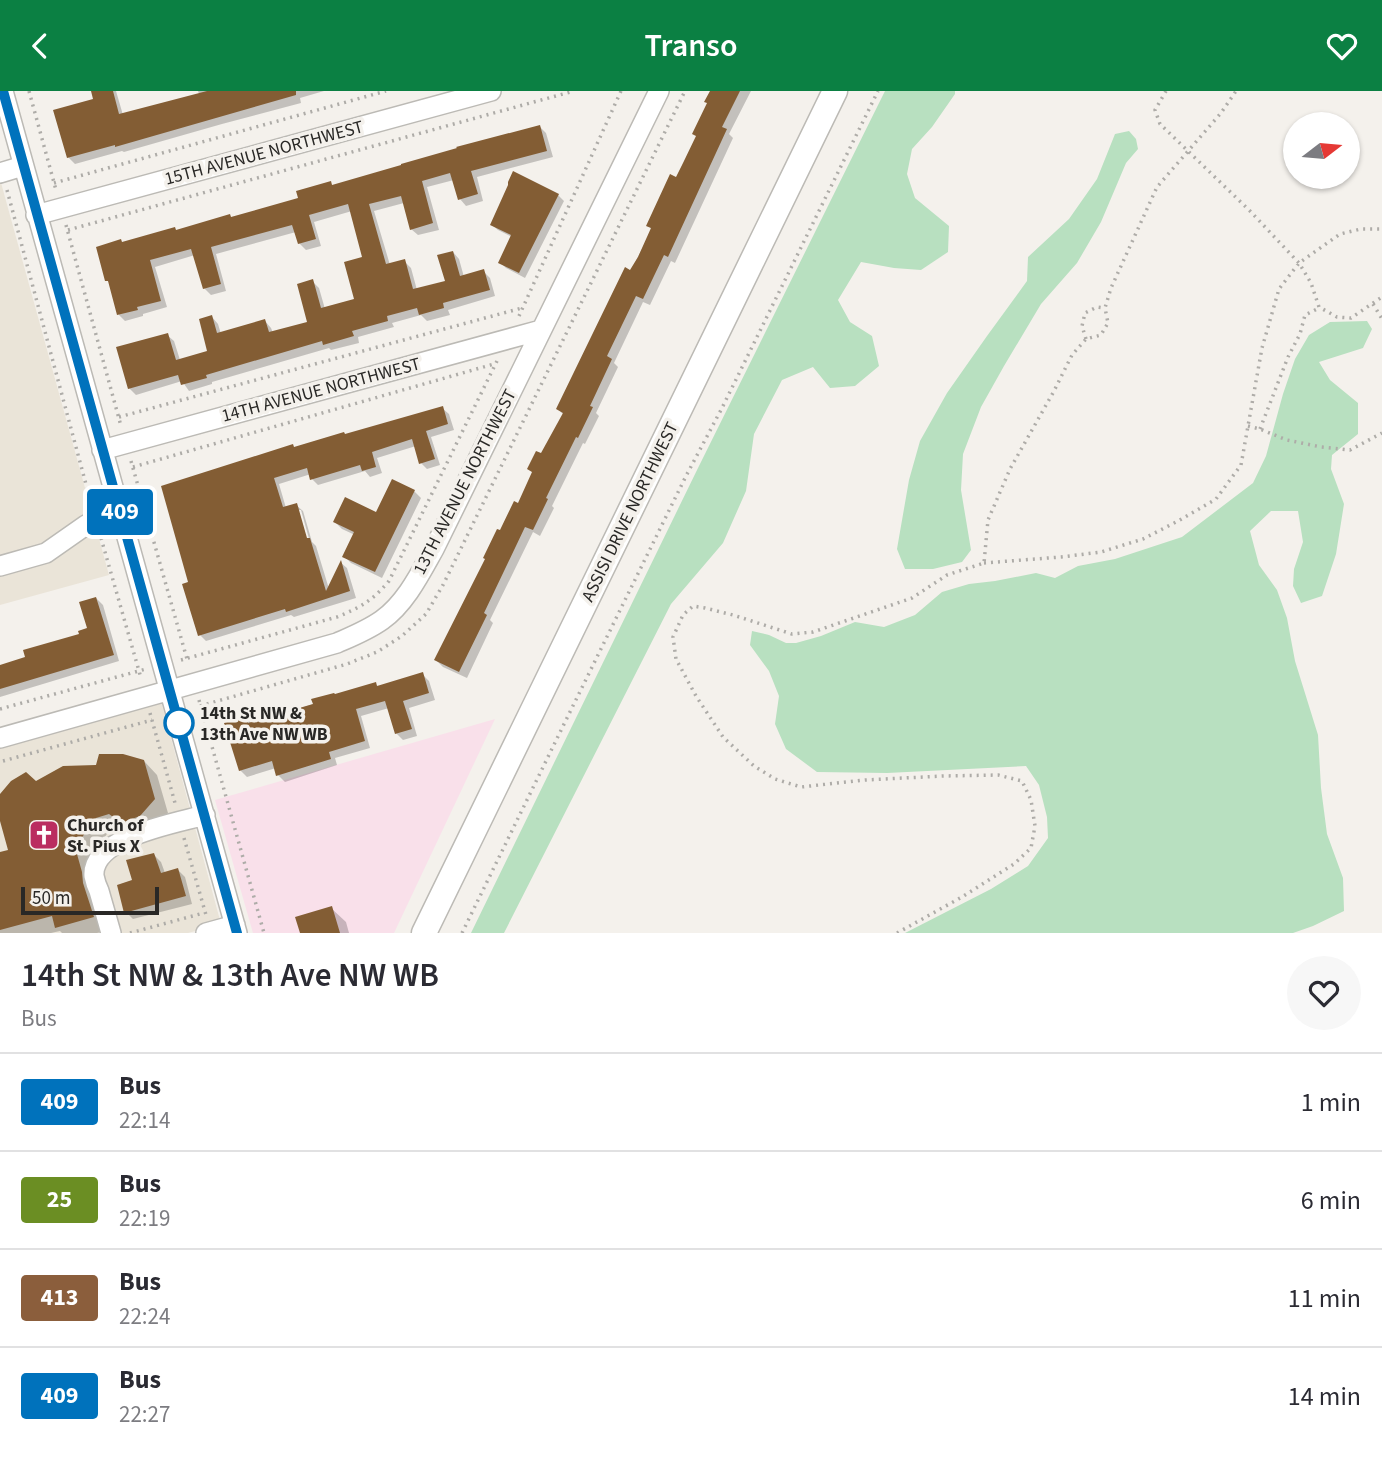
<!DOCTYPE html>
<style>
body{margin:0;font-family:"Source Sans 3",sans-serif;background:#f7f7f7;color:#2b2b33;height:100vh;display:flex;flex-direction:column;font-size:26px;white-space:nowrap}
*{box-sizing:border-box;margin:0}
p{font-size:23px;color:#7c7c81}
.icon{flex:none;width:38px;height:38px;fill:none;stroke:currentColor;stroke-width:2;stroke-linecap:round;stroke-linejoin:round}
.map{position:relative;height:842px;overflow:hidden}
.sheet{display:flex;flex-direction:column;background:#fff;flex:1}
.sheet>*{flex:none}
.badge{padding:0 14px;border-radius:5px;font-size:24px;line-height:46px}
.needle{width:46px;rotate:74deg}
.fabs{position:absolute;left:1283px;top:21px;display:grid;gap:14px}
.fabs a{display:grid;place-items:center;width:77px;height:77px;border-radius:50%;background:#fff;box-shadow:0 2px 5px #0004;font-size:35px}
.scale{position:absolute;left:21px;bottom:18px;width:138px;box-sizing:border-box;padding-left:7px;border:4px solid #292826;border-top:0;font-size:19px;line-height:24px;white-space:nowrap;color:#292826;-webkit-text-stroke:5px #f4f1ec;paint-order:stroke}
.map>.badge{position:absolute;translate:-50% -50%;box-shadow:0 0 0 4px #fff}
.round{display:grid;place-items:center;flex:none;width:74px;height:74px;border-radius:37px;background:#f7f7f7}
.head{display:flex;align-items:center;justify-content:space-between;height:119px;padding:0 21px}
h1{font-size:33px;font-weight:600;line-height:52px}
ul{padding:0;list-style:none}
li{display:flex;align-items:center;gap:21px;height:98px;padding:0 21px;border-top:2px solid #e1e1e2}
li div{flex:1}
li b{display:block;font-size:26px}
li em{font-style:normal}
li .badge{min-width:77px;font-weight:700;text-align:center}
header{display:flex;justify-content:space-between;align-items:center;height:91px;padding:0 21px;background:#0b8043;color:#fff;font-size:32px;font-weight:600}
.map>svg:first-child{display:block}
.commercial{fill:#f9e0ea}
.built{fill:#eae4d8}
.green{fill:#b8e0c0}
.shadow{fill:#0003;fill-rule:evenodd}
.building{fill:#835d34}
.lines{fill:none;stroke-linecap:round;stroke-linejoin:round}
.minor-casing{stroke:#bcbab5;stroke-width:22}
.major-casing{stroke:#bcbab5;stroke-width:27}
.path{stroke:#aeaca8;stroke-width:3.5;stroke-dasharray:2 5;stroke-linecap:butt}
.minor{stroke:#fff;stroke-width:19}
.major{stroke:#fff;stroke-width:24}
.line-casing{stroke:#fff;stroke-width:16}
.line{stroke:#0072bc;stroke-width:10}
.stop-dot{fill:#fff;stroke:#0072bc;stroke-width:3.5}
.labels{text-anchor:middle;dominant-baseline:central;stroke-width:7;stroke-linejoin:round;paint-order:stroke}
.street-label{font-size:18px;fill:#292826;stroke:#f4f1ec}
.stop-label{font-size:18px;font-weight:bold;fill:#292826;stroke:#f4f1ec;text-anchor:start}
.poi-label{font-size:18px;font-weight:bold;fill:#292826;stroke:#f4f1ec;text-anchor:start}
</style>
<header><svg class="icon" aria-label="back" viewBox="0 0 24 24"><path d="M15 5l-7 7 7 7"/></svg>Transo<svg class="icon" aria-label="heart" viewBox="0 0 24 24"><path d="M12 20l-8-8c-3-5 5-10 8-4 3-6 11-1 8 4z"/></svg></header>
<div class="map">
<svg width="1382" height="842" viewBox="0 0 1382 842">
<rect width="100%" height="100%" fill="#f4f1ec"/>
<path class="commercial" d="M 495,628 L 394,842 L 253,842 L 215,709 Z"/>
<path class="built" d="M 0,88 L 109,484 L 0,514 Z
M 161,610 L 221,833 L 188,842 L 0,842 L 0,655 Z"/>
<path class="green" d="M 885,0 L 955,0 L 955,3 L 932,36 L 912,58 L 907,83 L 915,107 L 949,135 L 948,161 L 921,179 L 894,177 L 861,171 L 838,209 L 850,231 L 872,245 L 879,275 L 855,295 L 830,297 L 813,276 L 782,289 L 754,343 L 746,400 L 723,452 L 671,513 L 504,842 L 471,842 L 698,377 Z
M 1129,40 L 1136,48 L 1138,58 L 1126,72 L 1101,131 L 1077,172 L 1041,213 L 1004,275 L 981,316 L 963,363 L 961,399 L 971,459 L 962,471 L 933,478 L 905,478 L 897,458 L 909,389 L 920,350 L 947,302 L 987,245 L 1027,190 L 1028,166 L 1069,128 L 1097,88 L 1115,43 Z
M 1367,230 L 1372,238 L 1363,257 L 1319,271 L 1330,289 L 1358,312 L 1358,343 L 1332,364 L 1331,378 L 1344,413 L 1336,463 L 1322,505 L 1301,512 L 1293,495 L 1294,478 L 1303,451 L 1298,420 L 1271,420 L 1250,440 L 1259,474 L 1277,499 L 1287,527 L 1295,570 L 1318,644 L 1321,697 L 1327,743 L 1343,787 L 1344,820 L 1313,835 L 1293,842 L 905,842 L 991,798 L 1028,775 L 1048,747 L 1047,726 L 1039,694 L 1026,675 L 887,682 L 817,681 L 786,658 L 775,633 L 779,605 L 769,580 L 750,554 L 752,540 L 769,544 L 786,552 L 796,552 L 821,545 L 855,531 L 884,536 L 915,524 L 942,501 L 969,493 L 995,490 L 1036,482 L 1055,487 L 1078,475 L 1115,468 L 1182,446 L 1253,392 L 1266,365 L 1283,303 L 1295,268 L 1309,244 L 1330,231 Z"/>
<path class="shadow" d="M 93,0 L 116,0 L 123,24 L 199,3 L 198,0 L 324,0 L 300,7 L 301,12 L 222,33 L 124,61 L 122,60 L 75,73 L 68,66 L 96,9 Z
M 712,0 L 751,0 L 729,43 L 733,47 L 675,172 L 671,170 L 650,214 L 643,211 L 614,272 L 618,276 L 596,322 L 599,325 L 585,353 L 583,352 L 552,415 L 554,417 L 540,445 L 533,441 L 490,529 L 493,532 L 467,587 L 443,576 L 436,569 L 500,442 L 519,414 L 542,365 L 564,324 L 558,318 L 652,139 L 648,134 L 677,88 L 698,46 Z
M 540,36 L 546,42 L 553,66 L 477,86 L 483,110 L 466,115 L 460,108 L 454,89 L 427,96 L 439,139 L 418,144 L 411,138 L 404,112 L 374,120 L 390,174 L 404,170 L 411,177 L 417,199 L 447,191 L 453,161 L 459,168 L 464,186 L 483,180 L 490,187 L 495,205 L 448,219 L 450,224 L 427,230 L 421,224 L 392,232 L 394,236 L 358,246 L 359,252 L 331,259 L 329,257 L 212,291 L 212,293 L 189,300 L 182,290 L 136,304 L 129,297 L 167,244 L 174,250 L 180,269 L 209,261 L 212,226 L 218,233 L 221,243 L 265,230 L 271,237 L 273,242 L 309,232 L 312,190 L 319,197 L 325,218 L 356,209 L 364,167 L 352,120 L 314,131 L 321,155 L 306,159 L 299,152 L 296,141 L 216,163 L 226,200 L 211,204 L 204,197 L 195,164 L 155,176 L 167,216 L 143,223 L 143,225 L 125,230 L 119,224 L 111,193 L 107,189 L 123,153 L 232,127 L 300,108 L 330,92 L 333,95 Z
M 558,104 L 564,110 L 525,187 L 506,177 L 500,171 L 512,146 L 498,139 L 492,134 Z
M 442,317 L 449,323 L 454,339 L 431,346 L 440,374 L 427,378 L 421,372 L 416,355 L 377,367 L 382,382 L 370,386 L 365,380 L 318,394 L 312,388 L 311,383 L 279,393 L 286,417 L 296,414 L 303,420 L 312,451 L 316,455 L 329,498 L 341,472 L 347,477 L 356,507 L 294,526 L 291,524 L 206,550 L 200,544 L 190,492 L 294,357 L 346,344 ZM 297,419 L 301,419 L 311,455 L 308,456 Z
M 414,400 L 421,407 L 382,487 L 351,472 L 344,465 L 355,444 L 342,438 L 335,431 L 377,423 Z
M 96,507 L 103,514 L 119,570 L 0,606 L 0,576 L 27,567 L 81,544 L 89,538 Z
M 422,583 L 429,590 L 435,609 L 409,617 L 417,645 L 403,649 L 396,642 L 389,617 L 361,625 L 370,657 L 335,667 L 337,674 L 285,691 L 278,684 L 276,677 L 247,686 L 240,679 L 246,627 L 252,633 L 375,593 L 379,596 Z
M 144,670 L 157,684 L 168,722 L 154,738 L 136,745 L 123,736 L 109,740 L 88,770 L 106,840 L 97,842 L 62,842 L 60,840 L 51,842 L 0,842 L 0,763 L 10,760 L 0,723 L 0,705 L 35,692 Z
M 154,764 L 161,771 L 165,782 L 178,779 L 185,786 L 192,813 L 133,828 L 126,821 L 134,791 Z
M 331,817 L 346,831 L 349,842 L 302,842 Z"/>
<path class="building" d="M 91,0 L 113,0 L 119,23 L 207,0 L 296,0 L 296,4 L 115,56 L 115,54 L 67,67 L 53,19 L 93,8 Z
M 710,0 L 740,0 L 722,36 L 727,38 L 668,166 L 664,164 L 643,208 L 636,205 L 607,265 L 612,268 L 590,315 L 593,316 L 578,347 L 576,346 L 546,407 L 548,408 L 533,439 L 525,436 L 484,522 L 487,524 L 459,581 L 434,569 L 485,468 L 483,467 L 497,438 L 500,439 L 514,410 L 518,412 L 532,381 L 527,378 L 536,360 L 541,362 L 563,322 L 556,318 L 625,176 L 630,179 L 638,166 L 651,137 L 646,135 L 670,83 L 676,86 L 683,72 L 696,45 L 692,43 L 707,12 L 704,11 Z
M 540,34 L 547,60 L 471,80 L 478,103 L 458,109 L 450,82 L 422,90 L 433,132 L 410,139 L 401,105 L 369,113 L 386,173 L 405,168 L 413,198 L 445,190 L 437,164 L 453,160 L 460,185 L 484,178 L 490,199 L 443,212 L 444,217 L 419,224 L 417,217 L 387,225 L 388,230 L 352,240 L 354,245 L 323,254 L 322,250 L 206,284 L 207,287 L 181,294 L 178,284 L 128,298 L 116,256 L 168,242 L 176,269 L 207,260 L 199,228 L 212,224 L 217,242 L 265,228 L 269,241 L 307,231 L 297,193 L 313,188 L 321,217 L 354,208 L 344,171 L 362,166 L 348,113 L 309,124 L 316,148 L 298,153 L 292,134 L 211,156 L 221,193 L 203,198 L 191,158 L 150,169 L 161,210 L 137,216 L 138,219 L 117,224 L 108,190 L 105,190 L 96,156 L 121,148 L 122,151 L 175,136 L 176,139 L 230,123 L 231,126 L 298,107 L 296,100 L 331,90 L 332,94 L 401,74 L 401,73 L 457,57 L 456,56 Z
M 513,80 L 559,103 L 519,182 L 498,172 L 511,144 L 490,134 L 508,94 L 508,91 Z
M 443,315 L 448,333 L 426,340 L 435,368 L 419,373 L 412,348 L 372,361 L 376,376 L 362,380 L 360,374 L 310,389 L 307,377 L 274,387 L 283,416 L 297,412 L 307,447 L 310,447 L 326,500 L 341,469 L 350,500 L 286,521 L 285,518 L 198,545 L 182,493 L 188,491 L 161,395 L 293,353 L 294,356 L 344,341 L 345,343 Z
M 392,388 L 415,399 L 375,481 L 342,466 L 354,441 L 333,431 L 345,406 L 376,421 Z
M 96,506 L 114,564 L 0,598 L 0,574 L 25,566 L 23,559 L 79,543 L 78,540 L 87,537 L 79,511 Z
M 423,581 L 429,602 L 403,610 L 412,638 L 395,643 L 385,610 L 356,618 L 365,650 L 329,661 L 331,668 L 276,685 L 272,670 L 239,680 L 224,632 L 246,625 L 248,632 L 313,613 L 311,608 L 334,602 L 335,603 L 376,591 L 377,595 Z
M 99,663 L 123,663 L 144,669 L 155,708 L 140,725 L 121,732 L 109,723 L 96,727 L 75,756 L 82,781 L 83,792 L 94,826 L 55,837 L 52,825 L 0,839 L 0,761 L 8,759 L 0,730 L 0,703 L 11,690 L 26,681 L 36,690 L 63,675 L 96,674 Z
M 154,762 L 161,782 L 178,777 L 186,805 L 124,822 L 117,794 L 132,789 L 126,769 Z
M 332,815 L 340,842 L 300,842 L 295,826 Z"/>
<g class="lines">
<g class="minor-casing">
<path id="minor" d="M 3,0 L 237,842
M 0,82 L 23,75
M 36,124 L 491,0
M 102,359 L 541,239
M 0,475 L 46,462 L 86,434 L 96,429 L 120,422
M 0,647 L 337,552 C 353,545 368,539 382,529 C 405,513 420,483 434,458 L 659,0
M 111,842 C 107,828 103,814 99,800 C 97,796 95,790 94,785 C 91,746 177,732 205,724
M 206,842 L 235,834"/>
</g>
<g class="major-casing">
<path id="major" d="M 424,842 L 835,0"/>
</g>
<path class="path" d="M 29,0 L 56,99
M 1166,0 L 1155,19 L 1160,33 L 1250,120 L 1299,172 L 1311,192 L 1319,216 L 1337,226 L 1351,227 L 1382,206
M 54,92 L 386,0
M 7,99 L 91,412
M 66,134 L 121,335
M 68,139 L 574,0
M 1373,213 L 1382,228
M 519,225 L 621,0
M 1086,248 L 1082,235 L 1085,222 L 1097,216 L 1104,217
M 119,326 L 522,217
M 1248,335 L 1260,338 L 1287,349 L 1321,356 L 1350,359 L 1382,342
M 1260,338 L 1288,266 L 1300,243 L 1305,224 L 1319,217
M 131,370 L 187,568
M 133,376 L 494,273
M 101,447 L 141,587
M 984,472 L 1061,466 L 1101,461 L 1143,448 L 1178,430 L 1216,408 L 1241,374 L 1262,257 L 1279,198 L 1299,172 L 1340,143 L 1361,138 L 1382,138
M 181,569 L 337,526 C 361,516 372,510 389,490 L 497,270
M 199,609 L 264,842
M 200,615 L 347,573 L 377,561 L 402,545 L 426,523 L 443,494 L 685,0
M 0,618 L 146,578
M 150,622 L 175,712
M 3,670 L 152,629
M 184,747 L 206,824
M 130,842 L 200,823
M 462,842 L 567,627 L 686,385 L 722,317 L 878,0
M 897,842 L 962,806 L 1014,773 L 1031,757 L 1035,735 L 1031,709 L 1022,690 L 998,684 L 943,685 L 865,689 L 801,696 L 775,688 L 754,675 L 723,646 L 696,605 L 676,568 L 673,546 L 683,524 L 693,515 L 705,517 L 733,524 L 792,543 L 813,541 L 912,507 L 947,484 L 984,472 L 988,429 L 1010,378 L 1054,300 L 1072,264 L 1086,248 L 1101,244 L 1108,232 L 1105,217 L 1111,197 L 1157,96 L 1221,22 L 1236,0"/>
<use href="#minor" class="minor"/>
<use href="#major" class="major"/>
</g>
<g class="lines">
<g class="line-casing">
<path id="line" d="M 3,0 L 237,842"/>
</g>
<use href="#line" class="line"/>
</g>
<defs>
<g id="church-square" transform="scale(1.575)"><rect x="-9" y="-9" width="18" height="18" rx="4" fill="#ba2d60" stroke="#f4f1ec"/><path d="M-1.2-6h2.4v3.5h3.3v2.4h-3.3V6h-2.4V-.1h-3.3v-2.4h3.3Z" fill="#fff"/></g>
</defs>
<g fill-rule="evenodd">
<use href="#church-square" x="44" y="744"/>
</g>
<circle class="stop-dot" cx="179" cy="632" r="14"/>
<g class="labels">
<g class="street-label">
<text transform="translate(264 62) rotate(-15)">15TH AVENUE NORTHWEST</text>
<text transform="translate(321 299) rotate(-15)">14TH AVENUE NORTHWEST</text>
<text transform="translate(465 391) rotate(-63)">13TH AVENUE NORTHWEST</text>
<text transform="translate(630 421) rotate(-64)">ASSISI DRIVE NORTHWEST</text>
</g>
<g class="stop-label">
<text x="200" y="622">14th St NW &amp;<tspan x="200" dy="21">13th Ave NW WB</tspan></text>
</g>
<g class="poi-label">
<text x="67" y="734">Church of<tspan x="67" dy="21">St. Pius X</tspan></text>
</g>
</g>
</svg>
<div class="fabs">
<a><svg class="needle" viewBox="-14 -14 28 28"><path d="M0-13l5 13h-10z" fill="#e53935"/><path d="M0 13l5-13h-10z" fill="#7c7c81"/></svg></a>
</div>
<div class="scale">50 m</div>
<b class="badge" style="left:120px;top:421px;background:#0072bc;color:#fff">409</b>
</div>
<section class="sheet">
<div class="head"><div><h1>14th St NW &amp; 13th Ave NW WB</h1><p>Bus</p></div><a class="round"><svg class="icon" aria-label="heart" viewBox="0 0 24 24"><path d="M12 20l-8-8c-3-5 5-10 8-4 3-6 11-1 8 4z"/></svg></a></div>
<ul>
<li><span class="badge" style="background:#0072bc;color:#fff">409</span><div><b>Bus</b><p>22:14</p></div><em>1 min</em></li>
<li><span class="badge" style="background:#6b8e23;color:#fff">25</span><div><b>Bus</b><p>22:19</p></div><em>6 min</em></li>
<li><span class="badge" style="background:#8b5e3c;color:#fff">413</span><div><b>Bus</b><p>22:24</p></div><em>11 min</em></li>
<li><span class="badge" style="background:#0072bc;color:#fff">409</span><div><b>Bus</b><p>22:27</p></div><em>14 min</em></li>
</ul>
</section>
